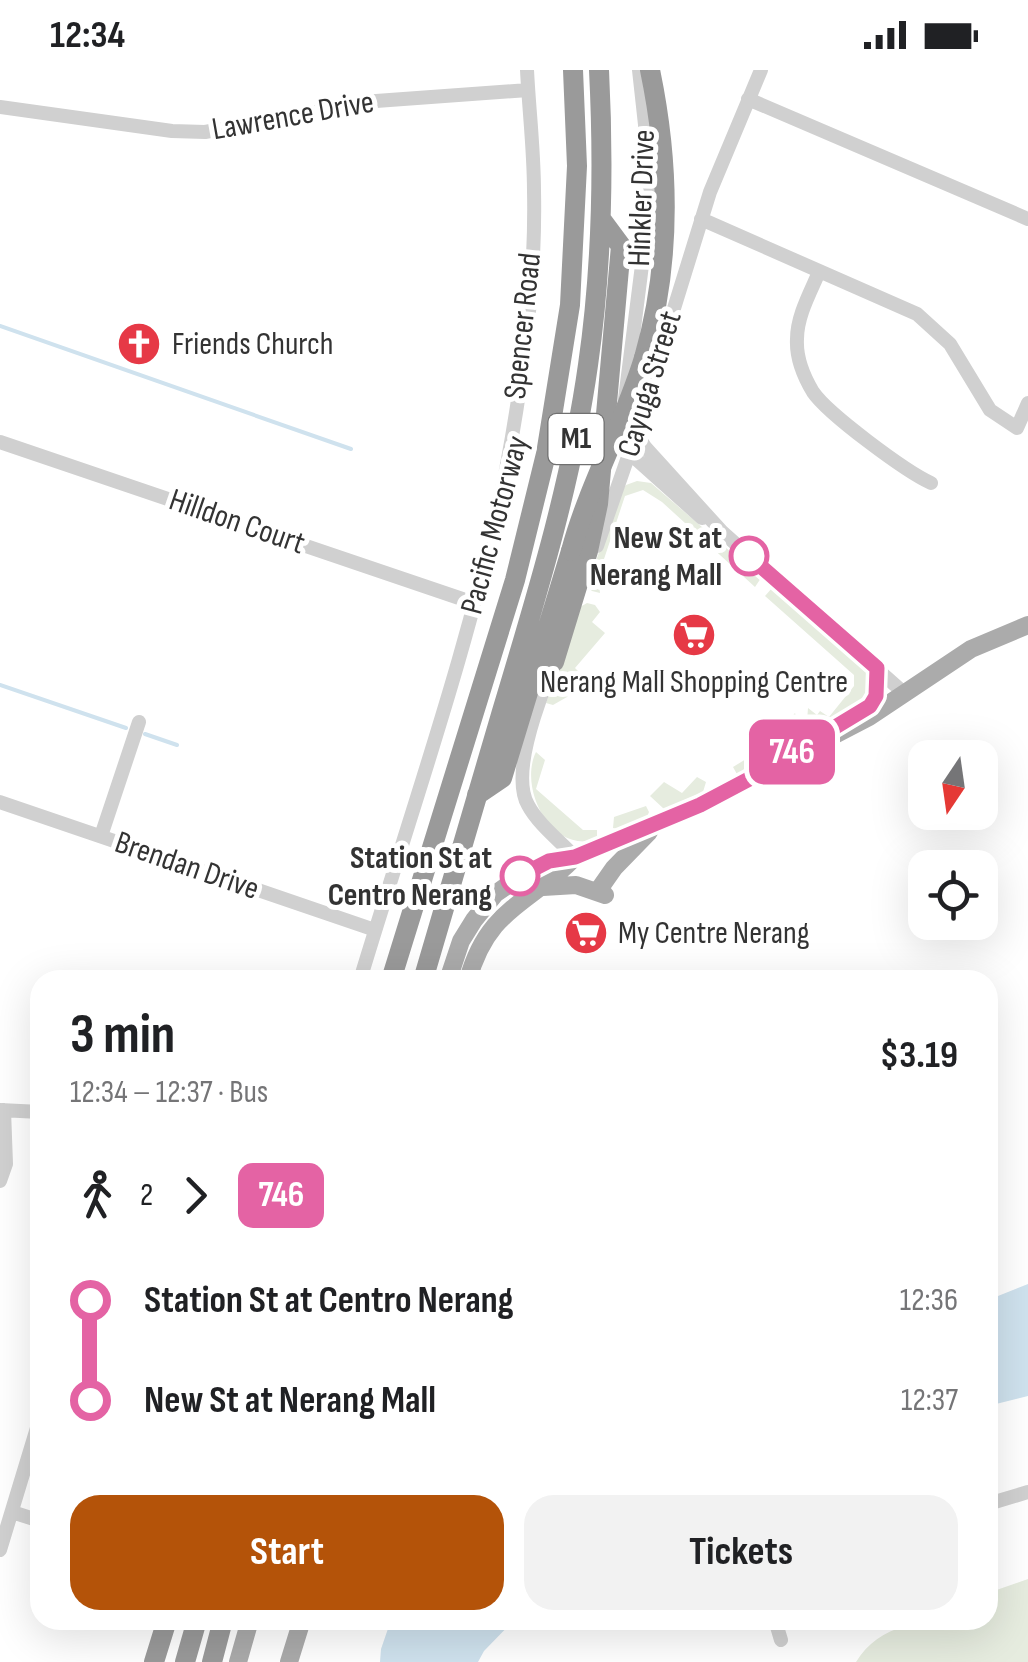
<!DOCTYPE html>
<meta charset="utf-8">
<style>
body{margin:0;font-family:"Sofia Sans Condensed",sans-serif;background:#f2f2f2;color:#202124;height:100vh;display:flex;flex-direction:column;font-size:38px;white-space:nowrap}
*{box-sizing:border-box;margin:0}
p{font-size:32px;color:#757577}
.icon{flex:none;width:55px;height:55px;fill:none;stroke:currentColor;stroke-width:2;stroke-linecap:round;stroke-linejoin:round}
.map{position:relative;flex:1;overflow:hidden}
.details{position:absolute;left:30px;top:900px;width:968px;height:660px;display:flex;flex-direction:column;background:#fff;border-radius:30px;box-shadow:0 10px 40px #0002}
.details>*{flex:none}
.badge{padding:0 20px;border-radius:15px;font-size:35px;line-height:65px}
.needle{width:65px;rotate:193deg}
.fabs{position:absolute;left:908px;top:670px;display:grid;gap:20px}
.fabs a{display:grid;place-items:center;width:90px;height:90px;border-radius:20px;background:#fff;box-shadow:0 10px 40px #0002;font-size:50px}
.map>.badge{position:absolute;translate:-50% -50%;box-shadow:0 0 0 5px #fff}
.legs{display:flex;align-items:center;gap:15px;height:110px;padding:0 40px;font-size:32px}
.legs p{margin-inline-start:auto}
.overview{display:flex;align-items:center;justify-content:space-between;height:170px;padding:0 40px}
h1{font-size:55px;font-weight:700;line-height:75px}
.cta{display:flex;gap:20px;margin-top:auto;padding:20px 40px}
.cta a{flex:1;height:115px;border-radius:30px;background:#b45309;color:#fff;font-size:40px;font-weight:700;line-height:115px;text-align:center}
.cta a+a{background:#f2f2f2;color:#202124}
ul{padding:0 40px;list-style:none}
li{display:flex;align-items:center;gap:35px;height:100px;font-size:38px}
li i{display:grid;place-items:center;width:15px;height:100%;margin:0 12px;background:currentColor}
li i::after{content:'';width:25px;height:25px;margin:-12px;border:8px solid;border-radius:50%;background:#fff}
li p{margin-inline-start:auto}
li:first-child i{background:linear-gradient(#0000 50%,currentColor 0)}
li:last-child i{background:linear-gradient(currentColor 50%,#0000 0)}
.status{display:flex;justify-content:space-between;align-items:center;height:70px;padding:0 50px;background:#fff;direction:ltr}
.status svg{height:28px;fill:currentColor}
.map>svg:first-child{display:block}
.green{fill:#e6ecdf}
.water{fill:#cfe2ee}
.lines{fill:none;stroke-linecap:round;stroke-linejoin:round}
.stream{stroke:#cfe2ee;stroke-width:4}
.minor{stroke:#d0d0d0;stroke-width:14}
.major{stroke:#ababab;stroke-width:18}
.highway{stroke:#9a9a9a;stroke-width:20}
.highway-bridge{stroke:#9a9a9a;stroke-width:20}
.line-1-casing{stroke:#fff;stroke-width:22}
.line-1{stroke:#e463a4;stroke-width:15}
.stop-1-dot{fill:#fff;stroke:#e463a4;stroke-width:5}
.labels{text-anchor:middle;dominant-baseline:central;stroke-width:10;stroke-linejoin:round;paint-order:stroke}
.shield{fill:#fff;stroke:#707070;stroke-width:2.5}
.shield-label{font-size:30px;font-weight:bold;fill:#333}
.street-label{font-size:32px;fill:#333;stroke:#fff}
.poi-label{font-size:32px;fill:#333;stroke:#fff;text-anchor:start}
.stop-label{font-size:32px;font-weight:bold;fill:#333;stroke:#fff;text-anchor:end}
</style>
<div class="status"><b>12:34</b><svg viewBox="0 0 49 12"><path d="M0 12V9h3v3zM5 12V6h3v6zM10 12V3h3v9zM15 12V0h3v12zM26 1h20v11H26zM47 4h2v5h-2z"/></svg></div>
<div class="map">
<svg width="1028" height="1592" viewBox="0 0 1028 1592">
<rect width="100%" height="100%" fill="#fff"/>
<path class="green" d="M 637,411 L 651,413 L 761,508 L 755,517 L 662,432 L 643,420 L 625,426 L 598,507 L 600,523 L 592,521 L 587,516 L 620,423 L 626,415 Z
M 772,518 L 870,606 L 870,629 L 860,638 L 815,663 L 807,651 L 808,638 L 817,645 L 820,641 L 829,647 L 854,616 L 854,605 L 765,526 Z
M 587,533 L 595,535 L 600,542 L 592,552 L 605,563 L 575,598 L 580,603 L 567,627 L 553,635 L 546,633 L 580,537 Z
M 795,643 L 803,668 L 800,671 L 738,706 L 733,697 L 787,664 L 789,650 Z
M 536,682 L 545,690 L 536,719 L 583,760 L 597,760 L 597,769 C 552,785 518,719 536,682 Z
M 697,707 L 706,712 L 703,722 L 664,739 L 650,726 L 664,712 L 682,723 Z
M 646,736 L 649,742 L 647,747 L 618,759 L 613,758 L 614,747 Z
M 1028,1509 L 1028,1592 L 856,1592 C 884,1546 940,1550 988,1550 L 988,1523 Z"/>
<path class="water" d="M 1028,1214 L 1028,1326 L 988,1336 L 988,1230 Z
M 391,1550 L 514,1550 L 484,1581 L 478,1592 L 380,1592 L 381,1579 Z"/>
<g class="lines">
<path class="stream" d="M 0,256 L 351,379
M 0,615 L 126,658
M 145,664 L 177,675"/>
<path class="minor" d="M 748,29 L 1028,149
M 0,37 L 172,61 L 205,62 L 376,31 L 528,20
M 701,149 L 917,244 L 950,274 L 990,340 L 1017,358 L 1028,333
M 819,202 C 810,223 797,246 797,269 C 796,287 804,307 813,322 C 828,344 905,401 931,413
M 625,329 L 649,140 L 649,91 L 639,0
M 633,359 L 645,377 L 724,464
M 0,372 L 474,533
M 625,379 L 702,448
M 720,460 L 904,623
M 597,476 L 629,384 L 710,122 L 761,0
M 557,586 C 543,619 509,702 528,735 C 538,754 560,771 575,787
M 0,732 L 375,860
M 101,766 L 139,652
M 360,910 C 411,741 471,573 506,400 C 523,310 536,213 534,121 C 534,81 529,40 527,0
M 0,1040 L 40,1042
M 0,1111 L 6,1094 L 4,1040
M 988,1434 L 1028,1422
M 12,1442 L 40,1451
M 0,1480 L 40,1348
M 775,1550 L 781,1570"/>
<path class="major" d="M 870,635 L 877,626 L 877,598
M 543,817 L 576,815 L 605,825
M 600,818 L 614,798 L 649,762
M 448,910 L 461,871 L 474,850 L 495,824 L 525,803 L 549,791 L 575,787 L 700,735 L 869,647 L 971,579 L 1028,555
M 468,910 C 488,837 529,835 575,787
M 238,1592 L 250,1550
M 289,1592 L 302,1550"/>
<path class="highway" d="M 644,288 C 671,194 670,96 650,0
M 554,592 L 588,481 L 598,434 L 621,176 L 601,149
M 477,725 L 502,708 L 571,481
M 391,910 L 515,510 L 546,384 L 570,235 L 577,96 L 573,0
M 423,910 C 449,823 474,735 500,648 C 535,531 571,416 588,295 C 602,198 604,98 599,0
M 154,1592 L 167,1550
M 185,1592 L 197,1550
M 212,1592 L 223,1550"/>
<path class="highway-bridge" d="M 571,481 C 589,414 624,354 644,288"/>
</g>
<g class="lines">
<g class="line-1-casing">
<path id="line-1" d="M 520,806 L 549,791 L 575,787 L 700,735 L 751,708 L 870,636 L 876,626 L 877,598 L 749,486"/>
</g>
<use href="#line-1" class="line-1"/>
</g>
<defs>
<g id="church-disc" transform="scale(2.25)"><circle r="9.5" fill="#e63946" stroke="#fff"/><path d="M-1.2-6h2.4v3.5h3.3v2.4h-3.3V6h-2.4V-.1h-3.3v-2.4h3.3Z" fill="#fff"/></g>
<g id="supermarket-disc" transform="scale(2.25)"><circle r="9.5" fill="#e63946" stroke="#fff"/><path d="M-6-5.5h2.5l.6 2H6L4.5 2H-2.5L-4.4-4H-6ZM-1.5 3.2a1.3 1.3 0 1 0 .1 0ZM3 3.2a1.3 1.3 0 1 0 .1 0Z" fill="#fff"/></g>
</defs>
<g fill-rule="evenodd">
<use href="#church-disc" x="139" y="274"/>
<use href="#supermarket-disc" x="694" y="565"/>
<use href="#supermarket-disc" x="586" y="863"/>
</g>
<g class="stop-1-dot">
<circle cx="749" cy="486" r="18"/>
<circle cx="520" cy="806" r="18"/>
</g>
<g class="labels">
<rect class="shield" x="548.5" y="344" width="55" height="50" rx="8"/>
<g class="shield-label">
<text x="576" y="369">M1</text>
</g>
<g class="street-label">
<text transform="translate(293 46) rotate(-10)">Lawrence Drive</text>
<text transform="translate(642 128) rotate(-88)">Hinkler Drive</text>
<text transform="translate(523 256) rotate(-84)">Spencer Road</text>
<text transform="translate(650 314) rotate(-73)">Cayuga Street</text>
<text transform="translate(237 452) rotate(19)">Hilldon Court</text>
<text transform="translate(495 455) rotate(-75)">Pacific Motorway</text>
<text transform="translate(187 796) rotate(19)">Brendan Drive</text>
</g>
<g class="poi-label">
<text x="172" y="274">Friends Church</text>
<text x="694" y="612" text-anchor="middle">Nerang Mall Shopping Centre</text>
<text x="618" y="863">My Centre Nerang</text>
</g>
<g class="stop-label">
<text x="722" y="468">New St at<tspan x="722" dy="37">Nerang Mall</tspan></text>
<text x="492" y="788">Station St at<tspan x="492" dy="37">Centro Nerang</tspan></text>
</g>
</g>
</svg>
<div class="fabs">
<a><svg class="needle" viewBox="-14 -14 28 28"><path d="M0-13l5 13h-10z" fill="#e53935"/><path d="M0 13l5-13h-10z" fill="#757577"/></svg></a>
<a><svg class="icon" aria-label="locate" viewBox="0 0 24 24"><circle cx="12" cy="12" r="6"/><path d="M12 2v4M12 18v4M2 12h4M18 12h4"/></svg></a>
</div>
<b class="badge" style="left:792px;top:682px;background:#e463a4;color:#fff">746</b>
<section class="details">
<div class="overview"><div><h1>3 min</h1><p>12:34 – 12:37 · Bus</p></div><b>$3.19</b></div>
<div class="legs"><svg class="icon" aria-label="walk" viewBox="0 0 24 24"><circle cx="13" cy="4" r="2"/><path d="M13 8l-2 6 4 7M11 14l-3 7M7 12l3-4h3l4 4"/></svg>2<svg class="icon" aria-label="forward" viewBox="0 0 24 24"><path d="M9 5l7 7-7 7"/></svg><b class="badge" style="background:#e463a4;color:#fff">746</b></div>
<ul>
<li><i style="color:#e463a4"></i><b>Station St at Centro Nerang</b><p>12:36</p></li>
<li><i style="color:#e463a4"></i><b>New St at Nerang Mall</b><p>12:37</p></li>
</ul>
<div class="cta"><a>Start</a><a>Tickets</a></div>
</section>
</div>
